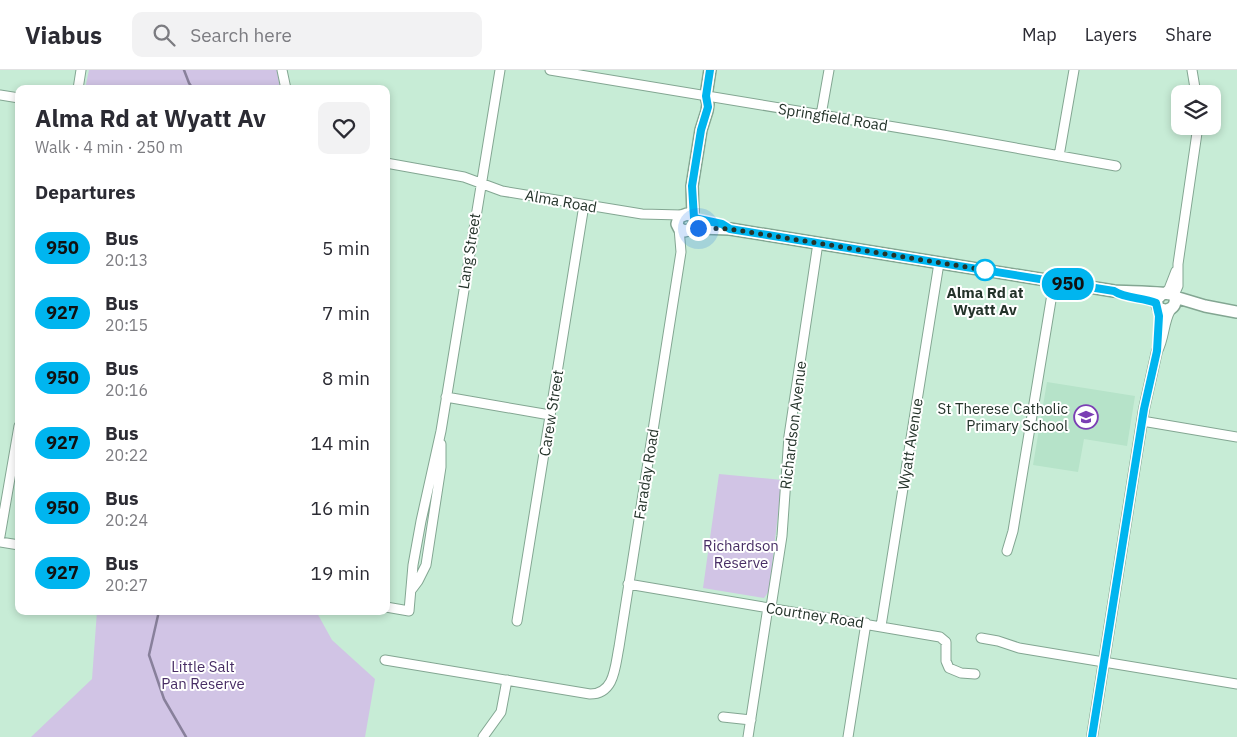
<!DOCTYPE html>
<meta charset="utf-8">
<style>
body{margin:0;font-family:"IBM Plex Sans",sans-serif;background:#f2f2f3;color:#2b2b33;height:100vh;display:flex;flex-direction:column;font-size:19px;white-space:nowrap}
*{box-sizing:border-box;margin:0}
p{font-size:16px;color:#7c7c81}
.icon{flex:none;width:28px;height:28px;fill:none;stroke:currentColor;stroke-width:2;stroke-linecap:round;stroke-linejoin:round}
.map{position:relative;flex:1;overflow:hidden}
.details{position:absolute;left:15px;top:15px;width:375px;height:530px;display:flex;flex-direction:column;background:#fff;border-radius:10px;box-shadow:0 2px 8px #0003}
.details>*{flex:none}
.badge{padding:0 10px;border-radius:16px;font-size:18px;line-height:32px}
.controls{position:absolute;left:1171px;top:15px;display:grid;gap:10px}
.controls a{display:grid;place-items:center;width:50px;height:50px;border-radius:10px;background:#fff;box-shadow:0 2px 8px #0003;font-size:25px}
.you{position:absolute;width:25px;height:25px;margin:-12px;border:4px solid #fff;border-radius:50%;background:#1a73e8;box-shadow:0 0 0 8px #1a73e833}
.map>.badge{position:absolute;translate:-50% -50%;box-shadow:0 0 0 2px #fff}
h2{padding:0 20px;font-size:19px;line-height:45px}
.round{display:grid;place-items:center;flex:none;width:52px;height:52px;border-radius:10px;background:#f2f2f3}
.overview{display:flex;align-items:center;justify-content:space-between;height:85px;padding:0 20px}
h1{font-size:24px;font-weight:700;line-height:38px}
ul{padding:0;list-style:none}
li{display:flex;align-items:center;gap:15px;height:65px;padding:0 20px}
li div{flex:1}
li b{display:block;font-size:19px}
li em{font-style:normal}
li .badge{min-width:55px;font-weight:700;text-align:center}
header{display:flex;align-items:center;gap:30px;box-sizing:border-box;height:70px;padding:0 25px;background:#fff;border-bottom:1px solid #e1e1e2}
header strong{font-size:24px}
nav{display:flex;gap:28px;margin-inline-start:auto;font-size:18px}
.search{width:350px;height:45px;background:#f2f2f3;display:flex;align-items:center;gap:12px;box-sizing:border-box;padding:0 18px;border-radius:10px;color:#7c7c81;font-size:19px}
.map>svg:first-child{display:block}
.built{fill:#b6e3c9}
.green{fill:#d1c4e5}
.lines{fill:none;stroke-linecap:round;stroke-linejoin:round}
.stream{stroke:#88809b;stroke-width:2.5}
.minor-casing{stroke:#83a692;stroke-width:11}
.tertiary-casing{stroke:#83a692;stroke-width:12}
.secondary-casing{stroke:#83a692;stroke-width:14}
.minor{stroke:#fff;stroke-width:9}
.tertiary{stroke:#fff;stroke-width:10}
.secondary{stroke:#fff;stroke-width:11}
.line-casing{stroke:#fff;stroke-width:11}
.line{stroke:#00b5ef;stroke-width:8}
.walk{stroke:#24332a;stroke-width:5;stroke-dasharray:0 9}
.stop-dot{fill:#fff;stroke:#00b5ef;stroke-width:2.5}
.labels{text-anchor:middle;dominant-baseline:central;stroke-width:4;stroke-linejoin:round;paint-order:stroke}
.street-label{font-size:15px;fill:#24332a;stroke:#fff}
.stop-label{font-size:15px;font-weight:bold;fill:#24332a;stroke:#fff}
.poi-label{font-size:15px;fill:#24332a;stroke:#fff;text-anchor:end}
.park-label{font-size:15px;fill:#482e65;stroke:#fff}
</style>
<header>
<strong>Viabus</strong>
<div class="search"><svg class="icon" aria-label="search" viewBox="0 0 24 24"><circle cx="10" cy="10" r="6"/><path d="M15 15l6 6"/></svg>Search here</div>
<nav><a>Map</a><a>Layers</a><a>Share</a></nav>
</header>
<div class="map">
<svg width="1237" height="667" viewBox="0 0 1237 667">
<rect width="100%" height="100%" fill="#c7ecd6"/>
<path class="built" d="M 1047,312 L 1135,326 L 1127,376 L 1084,369 L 1078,402 L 1033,395 Z"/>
<path class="green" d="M 89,0 L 277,0 L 280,19 L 85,19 Z
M 719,404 L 782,410 L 769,521 L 764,528 L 703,518 Z
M 97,541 L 316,541 L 332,570 L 375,609 L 365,667 L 31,667 L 92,609 Z"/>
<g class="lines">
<path class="stream" d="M 184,0 L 189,13 L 193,19
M 159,541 L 149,585 L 164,629 L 186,667"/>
<g class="minor-casing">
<path id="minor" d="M 282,0 L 286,19
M 550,0 L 943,65 L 1116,96
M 1192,0 L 1196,24
M 78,19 L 81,0
M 0,25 L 19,28
M 821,45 L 829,0
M 1059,86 L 1074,0
M 386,93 L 464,107 L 502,121 L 642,144 L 681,145
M 1165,223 L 1169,219 L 1176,201
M 1174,225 L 1178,216 L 1178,194 L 1198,56
M 446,327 L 550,345
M 1142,351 L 1237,367
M 0,466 L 19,356
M 0,472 L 19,475
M 1007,481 L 1013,461 L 1054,212
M 628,514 L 940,567 L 946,572 L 946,591 L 949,598 L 961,603 L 975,604
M 412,519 L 418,511 L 426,495 L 441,397 L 441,374
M 386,537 L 409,541 L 413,495 L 421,451 L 441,361 L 500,0
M 771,537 L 782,466 L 789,366 L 818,173
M 517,551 L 584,135
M 881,556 L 939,193
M 981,568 L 998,571 L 1019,578 L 1237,614
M 385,590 L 590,624 C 615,624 615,596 619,577 L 681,182 L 679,158
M 723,647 L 751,650
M 483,667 L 501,642 L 507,610
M 748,667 L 768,537
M 848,667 L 866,553"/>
</g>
<g class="tertiary-casing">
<path id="tertiary" d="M 1092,667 L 1144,339 L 1157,281 C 1164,268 1163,252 1170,240"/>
</g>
<g class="secondary-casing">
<path id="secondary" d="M 693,146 L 692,116 L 701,60 L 707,41 L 708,34 L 706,26 L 710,0
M 692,159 L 695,152 L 693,146 L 687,144 L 679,147 L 677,154 L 679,158 L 684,161 L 698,158 L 730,159 L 1114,221 C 1124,222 1168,222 1174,225 C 1179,237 1167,244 1158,237 L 1156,230 L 1162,224
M 1175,227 L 1205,236 L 1237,242"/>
</g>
<use href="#minor" class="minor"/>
<use href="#tertiary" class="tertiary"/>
<use href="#secondary" class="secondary"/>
</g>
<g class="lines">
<g class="line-casing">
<path id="line" d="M 710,0 L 706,26 L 708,37 L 701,60 L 692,116 L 694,148 L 722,154 L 730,159 L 1114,221 C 1125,229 1143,227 1156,233 L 1159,246 L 1157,281 L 1144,339 L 1092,667"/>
</g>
<use href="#line" class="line"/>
<path class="walk" d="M 698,158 L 730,159 L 985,200"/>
</g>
<defs>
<g id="school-ring" transform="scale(1.25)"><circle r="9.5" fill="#fff" stroke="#7b3fb4" stroke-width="1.5"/><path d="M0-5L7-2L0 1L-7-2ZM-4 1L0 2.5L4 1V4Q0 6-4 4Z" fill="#7b3fb4"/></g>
</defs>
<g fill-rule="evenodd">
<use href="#school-ring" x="1086" y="347"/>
</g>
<circle class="stop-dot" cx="985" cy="200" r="10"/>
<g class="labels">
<g class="street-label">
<text transform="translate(833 47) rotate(9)">Springfield Road</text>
<text transform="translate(561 131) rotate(10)">Alma Road</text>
<text transform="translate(469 181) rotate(-81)">Lang Street</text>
<text transform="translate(551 343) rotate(-81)">Carew Street</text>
<text transform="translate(793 355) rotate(-83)">Richardson Avenue</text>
<text transform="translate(910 374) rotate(-81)">Wyatt Avenue</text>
<text transform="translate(646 404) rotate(-81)">Faraday Road</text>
<text transform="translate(815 545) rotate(9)">Courtney Road</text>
</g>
<g class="stop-label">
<text x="985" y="222">Alma Rd at<tspan x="985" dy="17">Wyatt Av</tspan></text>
</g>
<g class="poi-label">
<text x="1068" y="338">St Therese Catholic<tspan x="1068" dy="17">Primary School</tspan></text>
</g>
<g class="park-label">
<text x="741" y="475">Richardson<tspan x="741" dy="17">Reserve</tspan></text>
<text x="203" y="596">Little Salt<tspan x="203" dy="17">Pan Reserve</tspan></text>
</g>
</g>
</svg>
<div class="controls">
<a><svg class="icon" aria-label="layers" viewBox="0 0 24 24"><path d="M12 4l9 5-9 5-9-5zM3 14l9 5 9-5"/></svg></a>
</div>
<div class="you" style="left:698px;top:158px"></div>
<b class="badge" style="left:1068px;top:214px;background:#00b5ef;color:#111">950</b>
<section class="details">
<div class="overview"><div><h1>Alma Rd at Wyatt Av</h1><p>Walk · 4 min · 250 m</p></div><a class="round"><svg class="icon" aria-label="heart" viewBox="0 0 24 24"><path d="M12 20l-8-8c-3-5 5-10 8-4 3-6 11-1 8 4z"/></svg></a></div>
<h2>Departures</h2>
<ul>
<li><span class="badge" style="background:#00b5ef;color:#111">950</span><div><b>Bus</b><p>20:13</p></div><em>5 min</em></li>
<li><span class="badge" style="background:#00b5ef;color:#111">927</span><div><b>Bus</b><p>20:15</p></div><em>7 min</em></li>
<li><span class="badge" style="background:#00b5ef;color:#111">950</span><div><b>Bus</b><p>20:16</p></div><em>8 min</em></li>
<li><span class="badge" style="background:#00b5ef;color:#111">927</span><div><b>Bus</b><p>20:22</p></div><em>14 min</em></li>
<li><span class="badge" style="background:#00b5ef;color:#111">950</span><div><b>Bus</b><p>20:24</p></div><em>16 min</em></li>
<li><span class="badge" style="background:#00b5ef;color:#111">927</span><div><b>Bus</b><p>20:27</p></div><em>19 min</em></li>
</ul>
</section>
</div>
